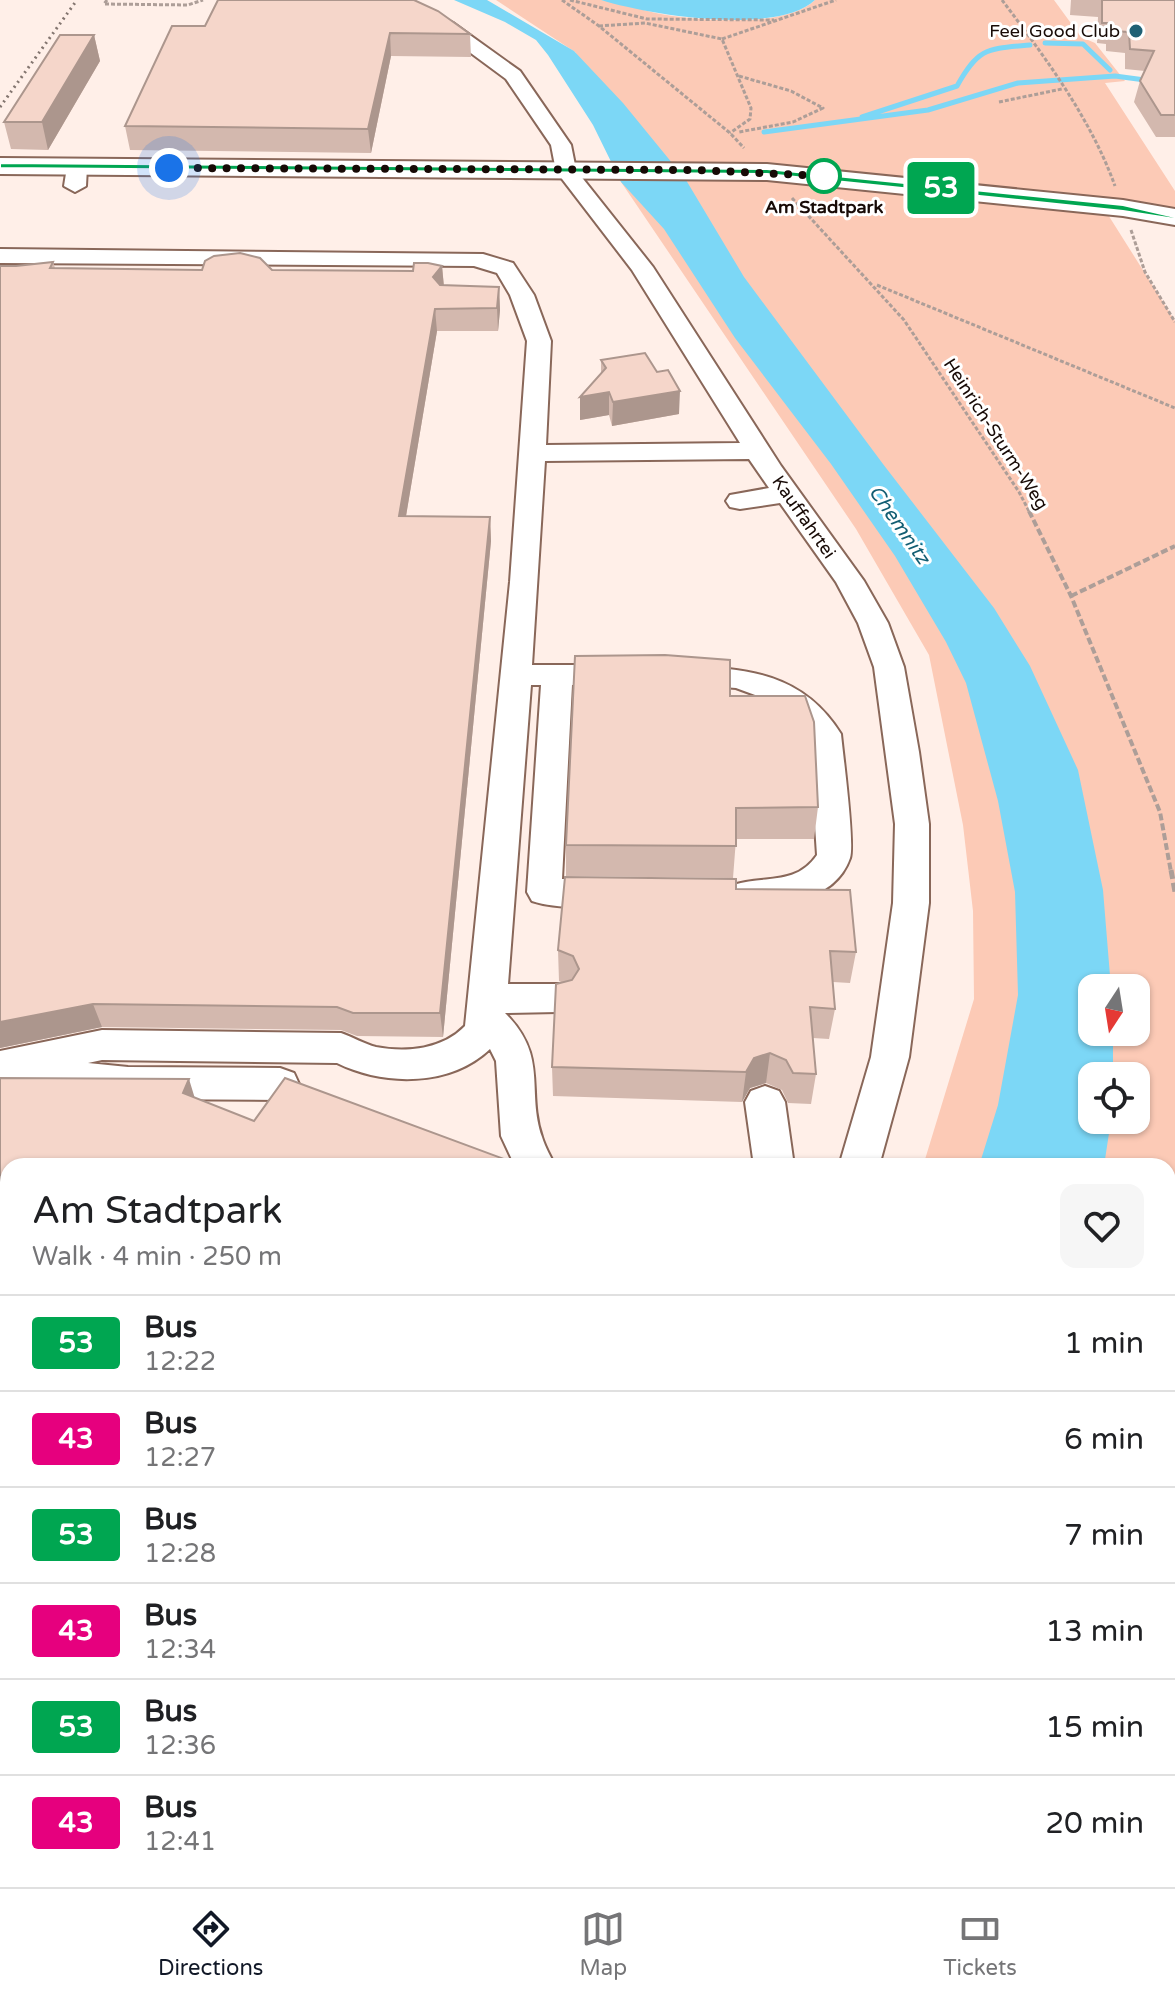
<!DOCTYPE html>
<meta charset="utf-8">
<style>
body{margin:0;font-family:"Varela Round",sans-serif;background:#f6f6f6;color:#202124;height:100vh;display:flex;flex-direction:column;font-size:30px;white-space:nowrap}
*{box-sizing:border-box;margin:0}
p{font-size:26px;color:#757577}
.icon{flex:none;width:44px;height:44px;fill:none;stroke:currentColor;stroke-width:2;stroke-linecap:round;stroke-linejoin:round}
.map{position:relative;flex:1;overflow:hidden}
.drawer{position:absolute;left:0px;top:1158px;width:1176px;height:730px;display:flex;flex-direction:column;background:#fff;border-radius:24px 24px 0 0;box-shadow:0 2px 6px #0004}
.drawer>*{flex:none}
.badge{padding:0 16px;border-radius:6px;font-size:28px;line-height:52px}
.needle{width:52px;rotate:192deg}
.controls{position:absolute;left:1078px;top:974px;display:grid;gap:16px}
.controls a{display:grid;place-items:center;width:72px;height:72px;border-radius:16px;background:#fff;box-shadow:0 2px 6px #0004;font-size:40px}
.you{position:absolute;width:40px;height:40px;margin:-20px;border:6px solid #fff;border-radius:50%;background:#1a73e8;box-shadow:0 0 0 12px #1a73e833}
.map>.badge{position:absolute;translate:-50% -50%;box-shadow:0 0 0 4px #fff}
.round{display:grid;place-items:center;flex:none;width:84px;height:84px;border-radius:16px;background:#f6f6f6}
.head{display:flex;align-items:center;justify-content:space-between;height:136px;padding:0 32px}
h1{font-size:38px;font-weight:600;line-height:60px}
ul{padding:0;list-style:none}
li{display:flex;align-items:center;gap:24px;height:96px;padding:0 32px;border-top:2px solid #e0e0e0}
li div{flex:1}
li b{display:block;font-size:30px}
li em{font-style:normal}
li .badge{min-width:88px;font-weight:700;text-align:center}
.dock{display:flex;justify-content:space-around;align-items:center;height:112px;border-top:2px solid #e0e0e0;background:#fff;font-size:22px;color:#757577}
.dock a{display:grid;justify-items:center;gap:4px}
.dock .on{color:#111827}
.map>svg:first-child{display:block}
.green{fill:#fccab6;fill-rule:evenodd}
.water{fill:#7cd7f6}
.lines{fill:none;stroke-linecap:round;stroke-linejoin:round}
.stream{stroke:#7cd7f6;stroke-width:5}
.minor-casing{stroke:#896759;stroke-width:4}
.major-casing{stroke:#896759;stroke-width:4}
.path-far3{stroke:#ad9e98;stroke-width:3;stroke-dasharray:4 2;stroke-linecap:butt}
.path-far2{stroke:#ad9e98;stroke-width:4;stroke-dasharray:7 3;stroke-linecap:butt}
.path-far1{stroke:#ad9e98;stroke-width:5;stroke-dasharray:9 4;stroke-linecap:butt}
.path{stroke:#ad9e98;stroke-width:7;stroke-dasharray:11 5;stroke-linecap:butt}
.minor{fill:#fff;fill-rule:evenodd}
.major{fill:#fff;fill-rule:evenodd}
.rail{stroke:#83756f;stroke-width:3;stroke-dasharray:2 4;stroke-linecap:butt}
.wall{fill:#d3b8ae}
.shaded-wall{fill:#ac968d}
.building{fill:#f5d6ca;stroke:#ac968d;stroke-width:2}
.line{fill:#00a651;stroke:#fff;stroke-width:2}
.walk{stroke:#170a06;stroke-width:8;stroke-dasharray:0 14.4}
.poi-dot{fill:#1f6175;stroke:#fff;stroke-width:3}
.stop-dot{fill:#fff;stroke:#00a651;stroke-width:4}
.labels{text-anchor:middle;dominant-baseline:central;stroke-width:6;stroke-linejoin:round;paint-order:stroke}
.far-poi-label{font-size:18px;fill:#170a06;stroke:#fff;text-anchor:end}
.far-stop-label{font-size:18px;font-weight:bold;fill:#170a06;stroke:#fff}
.far-street-label{font-size:18px;fill:#170a06;stroke:#fff}
.far-water-label{font-size:20px;font-style:italic;fill:#135e73;stroke:#fff}
</style>
<div class="map">
<svg width="1175" height="1887" viewBox="0 0 1175 1887">
<rect width="100%" height="100%" fill="#ffefe8"/>
<path class="green" d="M 496,0 C 530,0 568,0 601,0 C 625,3 648,13 673,16 C 710,21 787,27 815,0 L 1054,0 L 1081,37 L 1095,43 L 1125,81 L 1105,83 L 1175,191 L 1175,208 L 1100,202 L 1175,321 L 1175,1887 L 700,1887 L 702,1880 L 1168,1880 L 1168,1166 L 923,1166 L 974,999 L 973,911 L 963,825 L 929,655 L 856,529 L 619,179 L 652,164 L 575,52 ZM 1092,988 L 1136,988 L 1136,1032 L 1092,1032 ZM 1092,1076 L 1136,1076 L 1136,1120 L 1092,1120 Z"/>
<path class="water" d="M 454,0 L 487,0 L 574,51 L 623,103 L 686,180 L 744,277 L 883,464 L 994,608 L 1030,666 L 1078,770 L 1103,890 L 1111,988 L 1092,988 L 1092,1032 L 1113,1032 L 1113,1076 L 1092,1076 L 1092,1120 L 1111,1120 L 1104,1166 L 979,1166 L 998,1105 L 1018,995 L 1015,892 L 998,801 L 966,683 L 946,642 L 895,556 L 831,464 L 735,338 L 664,229 L 621,182 L 593,125 L 548,55 L 536,40 L 505,22 Z
M 601,0 L 815,0 C 777,36 649,15 601,0 Z"/>
<g class="lines">
<path class="stream" d="M 1045,43 L 1083,44 L 1110,70
M 862,117 L 957,86 C 979,47 987,49 1030,45
M 764,132 L 928,110 L 1018,83 L 1115,76 L 1175,84"/>
<g class="minor-casing">
<path id="minor" d="M 378,0 L 404,0 L 421,6 L 453,23 L 520,71 L 571,145 L 576,170 L 653,267 L 781,466 L 864,581 L 888,623 L 904,667 L 919,752 L 929,824 L 929,903 L 909,1057 L 879,1166 L 839,1166 L 871,1057 L 893,903 L 895,824 L 874,667 L 858,623 L 836,582 L 780,503 L 740,509 L 730,507 L 726,501 L 730,495 L 769,488 L 749,459 L 545,461 L 532,665 L 622,665 L 633,668 L 637,675 L 633,682 L 572,685 L 562,879 L 610,879 L 622,883 L 627,892 L 622,901 C 597,909 557,909 532,901 L 527,892 L 541,685 L 531,685 L 508,984 L 558,984 L 571,988 L 577,998 L 571,1008 L 558,1012 L 505,1013 C 549,1057 526,1090 542,1137 C 545,1147 551,1157 555,1166 L 515,1166 L 501,1136 L 496,1061 L 490,1049 C 450,1087 384,1086 337,1063 L 102,1060 L 88,1063 L 128,1067 L 280,1068 L 294,1073 L 299,1084 L 294,1095 L 280,1100 L 128,1099 L 26,1088 L 10,1079 L 0,1081 L 0,1051 L 102,1030 L 341,1033 C 353,1037 364,1044 376,1047 C 407,1053 443,1049 465,1026 L 510,582 L 527,341 L 510,295 L 497,273 L 474,266 L 0,263 L 0,249 L 483,254 L 513,263 L 534,295 L 551,341 L 546,445 L 740,443 L 632,270 L 556,171 L 551,145 L 506,79 L 441,31 Z
M 77,161 L 87,167 L 86,186 L 75,192 L 64,186 L 67,167 Z
M 681,666 C 747,668 803,673 841,734 C 843,755 855,844 850,858 C 842,881 822,894 800,900 C 778,907 755,910 733,903 L 727,894 L 733,885 C 764,875 796,886 817,855 L 809,735 L 795,716 L 766,699 L 736,688 L 670,683 L 666,676 L 670,669 Z
M 765,1086 L 779,1091 L 785,1102 L 794,1166 L 754,1166 L 745,1102 L 751,1091 Z
M 564,1880 L 618,1880 L 615,1887 L 561,1887 Z"/>
</g>
<g class="major-casing">
<path id="major" d="M 0,158 L 767,164 L 1123,200 L 1175,209 L 1175,225 L 1123,216 L 767,180 L 0,174 Z"/>
</g>
<path class="path-far3" d="M 107,0 L 104,4 L 188,5 L 203,0
M 562,0 L 599,26 L 730,133 L 744,148
M 570,0 L 647,19 L 774,20
M 1002,0 C 1045,57 1091,119 1115,186
M 599,26 L 645,23 L 722,39 L 751,108 L 750,119 L 730,133
M 722,39 L 836,0
M 739,76 L 791,91 L 823,108 L 793,122 L 739,132
M 999,102 L 1062,89
M 792,198 L 904,320 L 1019,492 L 1030,513
M 1131,230 L 1145,272 L 1175,322
M 877,285 L 1175,408"/>
<path class="path-far2" d="M 1029,511 L 1071,596 L 1160,812 L 1171,872
M 1071,596 L 1175,546"/>
<path class="path-far1" d="M 1171,870 L 1175,892
M 1173,1322 L 1175,1301"/>
<path class="path" d="M 1168,1362 L 1173,1320
M 1168,1415 L 1175,1412
M 1168,1646 L 1175,1658
M 1010,1887 L 1012,1880"/>
<use href="#minor" class="minor"/>
<use href="#major" class="major"/>
<path class="rail" d="M 0,107 L 77,0"/>
</g>
<path class="wall" d="M 1071,0 L 1175,0 L 1175,137 L 1156,137 L 1134,102 L 1140,81 L 1145,71 L 1125,69 L 1125,53 L 1106,51 L 1106,44 L 1097,43 L 1098,17 L 1070,15 Z
M 172,26 L 470,34 L 471,57 L 391,56 L 371,153 L 130,150 L 125,126 Z
M 94,35 L 100,61 L 48,150 L 11,149 L 4,122 Z
M 53,262 L 55,268 L 272,270 L 413,271 L 442,266 L 444,286 L 499,287 L 500,310 L 498,331 L 437,331 L 406,516 L 490,517 L 491,541 L 443,1037 L 357,1036 L 341,1030 L 102,1027 L 0,1048 L 0,266 L 16,266 Z
M 601,360 L 679,414 L 612,426 L 609,415 L 580,420 L 601,373 Z
M 730,696 L 818,807 L 814,839 L 736,839 L 733,878 L 566,876 L 566,845 Z
M 736,889 L 856,952 L 850,983 L 833,982 L 835,1009 L 829,1039 L 813,1038 L 816,1074 L 811,1104 L 788,1103 L 782,1090 L 766,1083 L 750,1088 L 742,1102 L 553,1096 L 552,1067 L 563,983 L 559,981 L 558,950 Z
M 248,1880 L 519,1880 L 517,1887 L 253,1887 Z"/>
<path class="shaded-wall" d="M 390,33 L 391,56 L 371,153 L 368,129 Z
M 94,35 L 100,61 L 48,150 L 42,122 Z
M 442,266 L 444,288 L 433,277 Z
M 499,287 L 500,310 L 498,331 L 497,308 Z
M 435,309 L 437,331 L 402,540 L 399,516 Z
M 680,391 L 679,414 L 612,426 L 613,402 Z
M 609,392 L 609,415 L 580,420 L 580,397 Z
M 490,517 L 491,541 L 443,1037 L 440,1013 Z
M 93,1004 L 102,1027 L 0,1048 L 0,1022 Z
M 770,1053 L 766,1083 L 750,1088 L 742,1102 L 746,1072 L 754,1058 Z
M 189,1079 L 196,1102 L 183,1093 Z
M 213,1880 L 229,1880 L 225,1887 L 210,1887 Z
M 513,1880 L 519,1880 L 517,1887 L 510,1887 Z"/>
<path class="building" d="M 218,0 L 414,0 L 438,11 L 470,34 L 390,33 L 368,129 L 125,126 L 172,26 L 205,26 Z
M 1102,0 L 1175,0 L 1175,115 L 1161,115 L 1140,81 L 1154,51 L 1130,49 L 1129,32 L 1110,31 L 1111,23 L 1102,23 Z
M 60,35 L 94,35 L 42,122 L 4,122 Z
M 240,253 L 260,258 L 272,270 L 413,271 L 414,263 L 428,263 L 442,266 L 433,277 L 440,285 L 499,287 L 497,308 L 435,309 L 399,516 L 490,517 L 440,1013 L 353,1013 L 337,1007 L 93,1004 L 0,1022 L 0,266 L 16,266 L 53,262 L 50,268 L 202,270 L 205,261 L 214,256 Z
M 645,353 L 657,372 L 668,370 L 680,391 L 613,402 L 609,392 L 580,397 L 606,368 L 601,360 Z
M 665,655 L 730,660 L 730,696 L 805,696 L 814,722 L 818,807 L 736,808 L 736,846 L 566,845 L 575,656 Z
M 565,877 L 736,879 L 736,889 L 850,890 L 856,952 L 830,951 L 835,1009 L 810,1007 L 816,1074 L 793,1073 L 786,1060 L 770,1053 L 754,1058 L 746,1072 L 552,1067 L 556,984 L 572,980 L 579,969 L 573,956 L 558,950 Z
M 0,1078 L 189,1079 L 183,1093 L 254,1121 L 285,1078 L 523,1166 L 8,1166 L 8,1880 L 213,1880 L 210,1887 L 0,1887 Z
M 249,1880 L 513,1880 L 510,1887 L 262,1887 Z"/>
<path class="line" d="M 0,163 L 767,169 L 1123,205 L 1175,217 L 1175,219 L 1123,211 L 767,174 L 0,168 Z"/>
<g class="lines">
<path class="walk" d="M 169,168 L 696,170 L 824,176"/>
</g>
<circle class="poi-dot" cx="1136" cy="31" r="8"/>
<circle class="stop-dot" cx="824" cy="176" r="16"/>
<g class="labels">
<g class="far-poi-label">
<text x="1120" y="31">Feel Good Club</text>
</g>
<g class="far-stop-label">
<text x="824" y="207">Am Stadtpark</text>
</g>
<g class="far-street-label">
<text transform="translate(996 434) rotate(57)">Heinrich-Sturm-Weg</text>
<text transform="translate(804 517) rotate(55)">Kauffahrtei</text>
</g>
<g class="far-water-label">
<text transform="translate(899 525) rotate(55)">Chemnitz</text>
</g>
</g>
</svg>
<div class="controls">
<a><svg class="needle" viewBox="-14 -14 28 28"><path d="M0-13l5 13h-10z" fill="#e53935"/><path d="M0 13l5-13h-10z" fill="#757577"/></svg></a>
<a><svg class="icon" aria-label="locate" viewBox="0 0 24 24"><circle cx="12" cy="12" r="6"/><path d="M12 2v4M12 18v4M2 12h4M18 12h4"/></svg></a>
</div>
<div class="you" style="left:169px;top:168px"></div>
<b class="badge" style="left:941px;top:188px;background:#00a651;color:#fff">53</b>
<section class="drawer">
<div class="head"><div><h1>Am Stadtpark</h1><p>Walk · 4 min · 250 m</p></div><a class="round"><svg class="icon" aria-label="heart" viewBox="0 0 24 24"><path d="M12 20l-8-8c-3-5 5-10 8-4 3-6 11-1 8 4z"/></svg></a></div>
<ul>
<li><span class="badge" style="background:#00a651;color:#fff">53</span><div><b>Bus</b><p>12:22</p></div><em>1 min</em></li>
<li><span class="badge" style="background:#e6007e;color:#fff">43</span><div><b>Bus</b><p>12:27</p></div><em>6 min</em></li>
<li><span class="badge" style="background:#00a651;color:#fff">53</span><div><b>Bus</b><p>12:28</p></div><em>7 min</em></li>
<li><span class="badge" style="background:#e6007e;color:#fff">43</span><div><b>Bus</b><p>12:34</p></div><em>13 min</em></li>
<li><span class="badge" style="background:#00a651;color:#fff">53</span><div><b>Bus</b><p>12:36</p></div><em>15 min</em></li>
<li><span class="badge" style="background:#e6007e;color:#fff">43</span><div><b>Bus</b><p>12:41</p></div><em>20 min</em></li>
</ul>
</section>
</div>
<nav class="dock">
<a class="on"><svg class="icon" aria-label="directions" viewBox="0 0 24 24"><path d="M12 3l9 9-9 9-9-9zM9 14v-3h6M13 9l2 2-2 2"/></svg>Directions</a>
<a><svg class="icon" aria-label="map" viewBox="0 0 24 24"><path d="M3 6l6-2 6 2 6-2v14l-6 2-6-2-6 2zM9 4v14M15 6v14"/></svg>Map</a>
<a><svg class="icon" aria-label="tickets" viewBox="0 0 24 24"><path d="M3 7h18v10H3zM15 7v10"/></svg>Tickets</a>
</nav>
